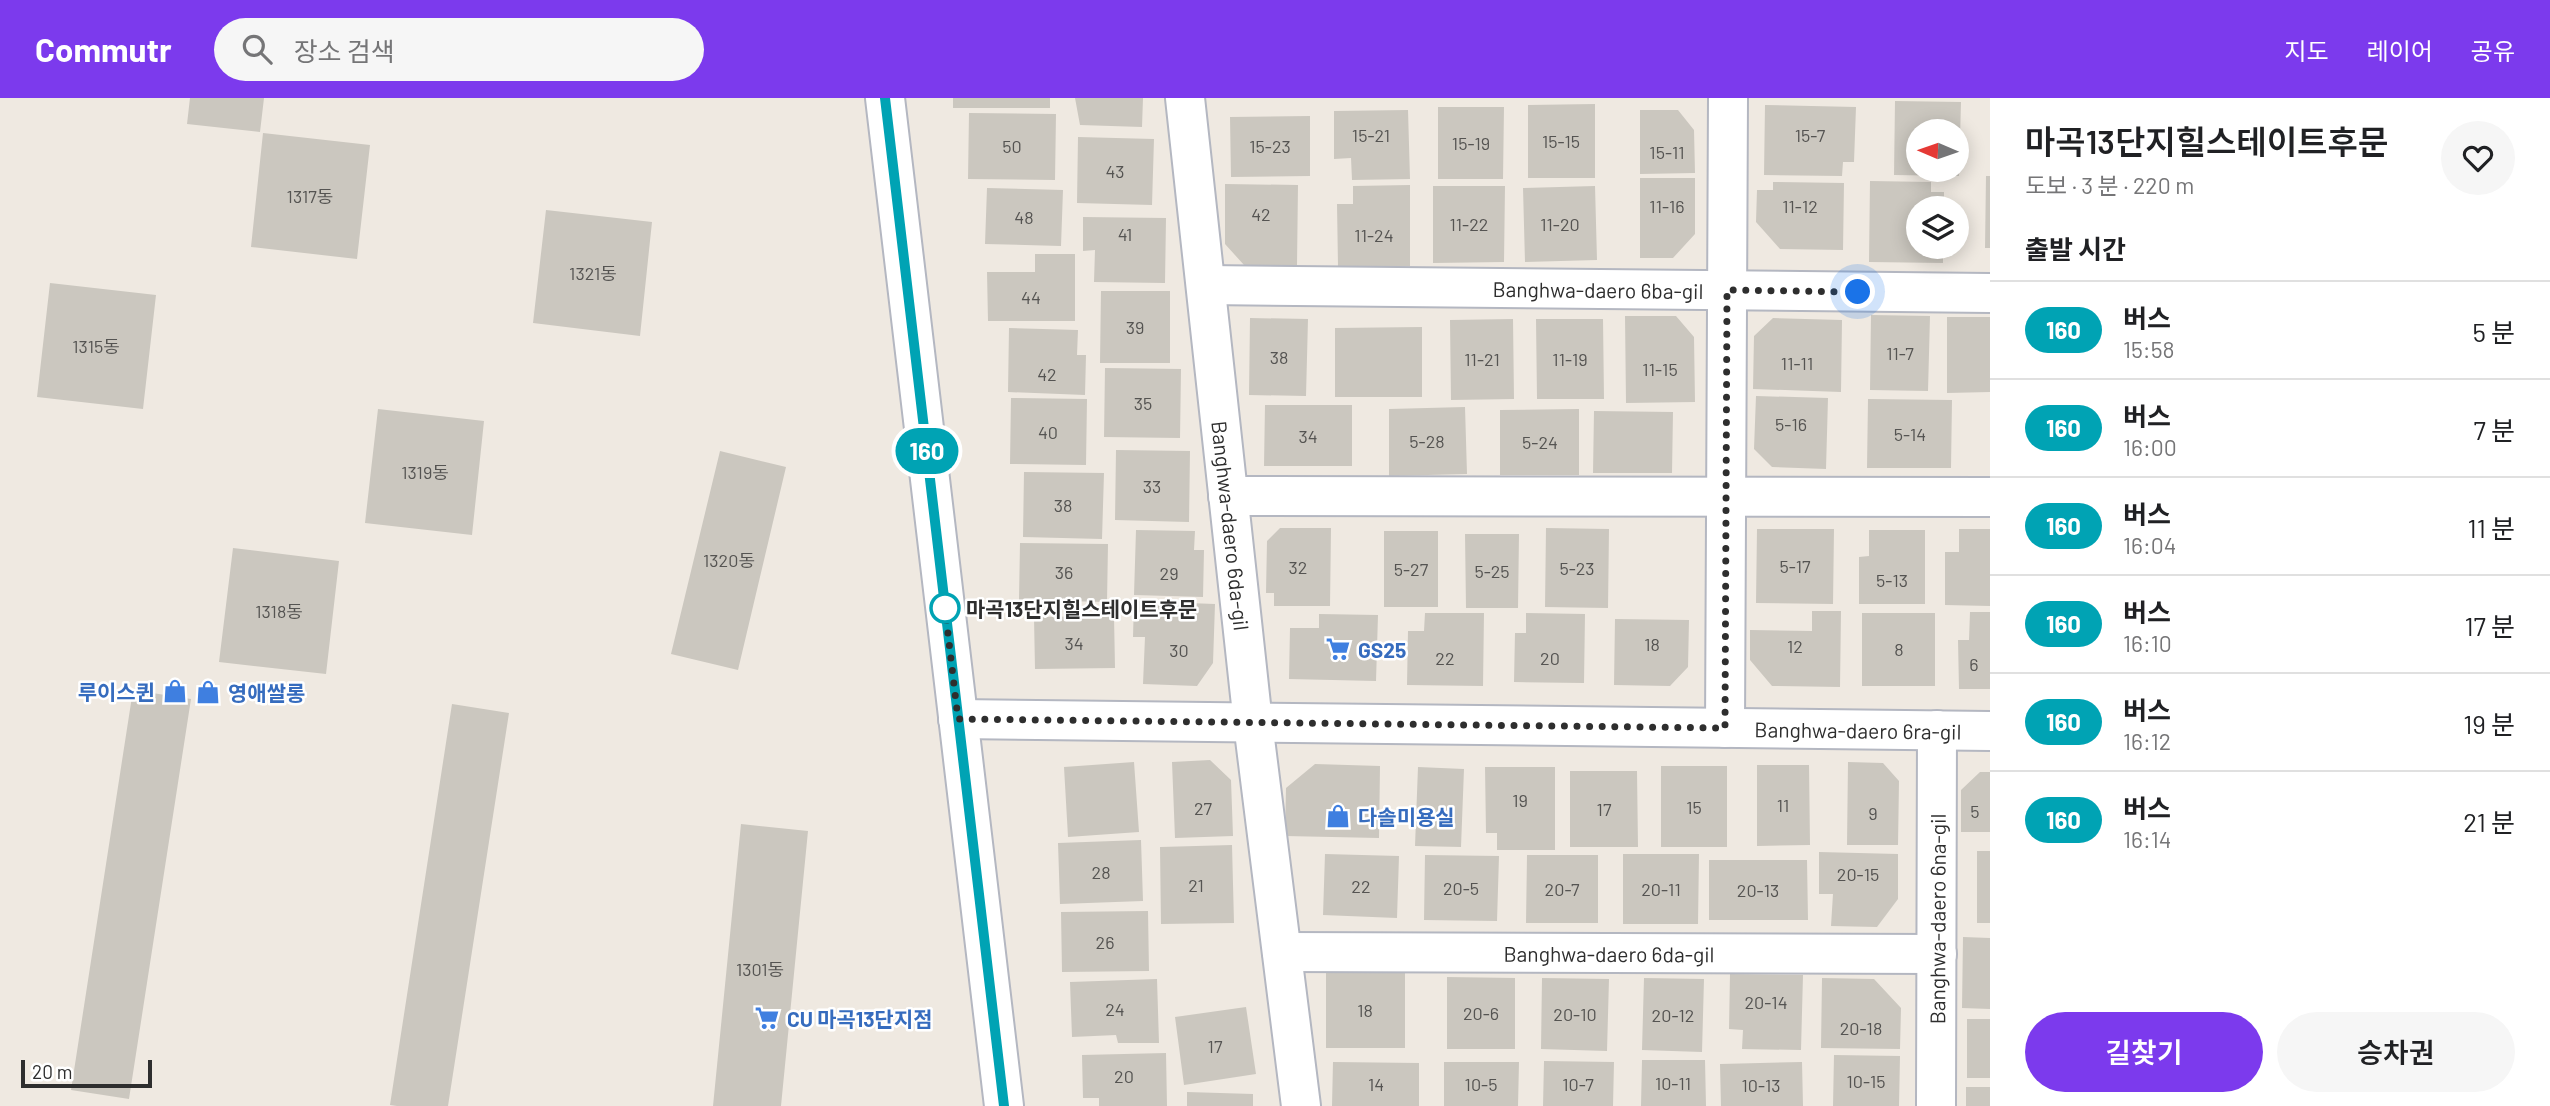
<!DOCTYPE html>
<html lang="ko">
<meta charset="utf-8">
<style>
body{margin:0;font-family:Barlow,"Noto Sans KR",sans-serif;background:#f6f6f6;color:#202124;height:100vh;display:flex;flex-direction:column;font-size:26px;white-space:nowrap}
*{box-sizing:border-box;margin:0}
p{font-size:23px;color:#757577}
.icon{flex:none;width:38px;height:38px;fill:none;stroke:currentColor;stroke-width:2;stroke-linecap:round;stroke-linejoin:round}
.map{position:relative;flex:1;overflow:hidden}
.drawer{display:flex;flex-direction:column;background:#fff;width:560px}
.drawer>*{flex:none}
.badge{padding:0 14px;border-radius:23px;font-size:24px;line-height:46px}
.needle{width:46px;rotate:272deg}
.controls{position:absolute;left:1906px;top:21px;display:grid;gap:14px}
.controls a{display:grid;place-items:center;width:63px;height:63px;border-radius:50%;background:#fff;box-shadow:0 4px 18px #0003;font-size:35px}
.scale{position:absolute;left:21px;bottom:18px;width:131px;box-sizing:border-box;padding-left:7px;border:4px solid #2e2e2e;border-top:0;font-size:19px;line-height:24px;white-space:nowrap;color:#2e2e2e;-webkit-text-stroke:5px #fff;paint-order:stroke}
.you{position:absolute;width:35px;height:35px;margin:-18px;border:5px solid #fff;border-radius:50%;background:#1a73e8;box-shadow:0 0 0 10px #1a73e833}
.map>.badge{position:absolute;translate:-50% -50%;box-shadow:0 0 0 4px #fff}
h2{padding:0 35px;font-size:26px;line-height:63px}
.round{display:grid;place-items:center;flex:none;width:74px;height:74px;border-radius:37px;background:#f6f6f6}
.head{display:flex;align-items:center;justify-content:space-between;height:119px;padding:0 35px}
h1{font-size:33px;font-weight:600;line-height:52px}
.action{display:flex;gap:14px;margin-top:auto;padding:14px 35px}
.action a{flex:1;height:80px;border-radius:42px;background:#7c3aed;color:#fff;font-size:28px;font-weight:600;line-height:80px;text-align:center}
.action a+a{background:#f6f6f6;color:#202124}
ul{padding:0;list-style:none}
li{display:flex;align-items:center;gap:21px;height:98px;padding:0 35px;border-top:2px solid #e0e0e0}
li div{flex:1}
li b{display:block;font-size:26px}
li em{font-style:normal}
li .badge{min-width:77px;font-weight:700;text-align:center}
header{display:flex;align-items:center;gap:42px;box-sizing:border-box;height:98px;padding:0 35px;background:#7c3aed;color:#fff}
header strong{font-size:33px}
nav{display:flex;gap:38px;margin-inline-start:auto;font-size:24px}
.search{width:490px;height:63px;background:#f6f6f6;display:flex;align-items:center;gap:18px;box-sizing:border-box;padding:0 24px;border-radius:38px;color:#757577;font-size:26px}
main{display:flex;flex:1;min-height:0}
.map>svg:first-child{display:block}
.building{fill:#cbc7bf;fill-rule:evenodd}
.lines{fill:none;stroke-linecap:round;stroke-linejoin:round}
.street-casing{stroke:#b4b7c1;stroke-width:42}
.secondary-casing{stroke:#b4b7c1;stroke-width:42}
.street{stroke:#fff;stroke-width:38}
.secondary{stroke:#fff;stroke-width:38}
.line-casing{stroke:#fff;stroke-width:16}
.line{stroke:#00a3b4;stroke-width:10}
.walk{stroke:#2e2e2e;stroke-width:7;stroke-dasharray:0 12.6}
.stop-dot{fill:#fff;stroke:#00a3b4;stroke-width:3.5}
.labels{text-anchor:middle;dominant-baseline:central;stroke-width:5;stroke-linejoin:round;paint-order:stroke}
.number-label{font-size:18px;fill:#555452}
.street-label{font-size:21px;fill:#2e2e2e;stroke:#fff}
.stop-label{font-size:21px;font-weight:bold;fill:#2e2e2e;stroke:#fff;text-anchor:start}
.shop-label{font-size:21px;font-weight:bold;fill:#366cbe;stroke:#fff;text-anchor:start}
</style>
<header>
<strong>Commutr</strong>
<div class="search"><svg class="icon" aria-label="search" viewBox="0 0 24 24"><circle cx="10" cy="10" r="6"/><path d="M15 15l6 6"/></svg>장소 검색</div>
<nav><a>지도</a><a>레이어</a><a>공유</a></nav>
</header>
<main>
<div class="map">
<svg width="1990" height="1008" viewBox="0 0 1990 1008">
<rect width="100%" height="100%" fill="#efe9e1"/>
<path class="building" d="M 190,0 L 264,0 L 260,34 L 187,26 Z
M 953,0 L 1050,0 L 1050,10 L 953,10 Z
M 1075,0 L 1143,0 L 1142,29 L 1080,27 Z
M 1895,3 L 1961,4 L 1959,78 L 1894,77 ZM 1918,33 L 1956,33 L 1956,72 L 1918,72 Z
M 1595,6 L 1595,80 L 1528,80 L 1528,7 Z
M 1765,7 L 1856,9 L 1854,64 L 1843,64 L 1842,78 L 1764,77 Z
M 1438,9 L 1504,9 L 1503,81 L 1438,81 Z
M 1408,12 L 1410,81 L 1352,82 L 1351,60 L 1334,61 L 1334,13 Z
M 1640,12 L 1678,12 L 1694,32 L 1695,75 L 1640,76 Z
M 969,15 L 1056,16 L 1055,82 L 968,81 Z
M 1310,18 L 1310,78 L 1231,79 L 1230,19 Z
M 263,35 L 370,47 L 357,161 L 251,149 Z
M 1078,39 L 1154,41 L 1152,107 L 1077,105 Z
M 1986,78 L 1990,78 L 1990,150 L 1985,150 Z
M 1640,80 L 1695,80 L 1695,136 L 1673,160 L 1640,160 Z
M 1870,83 L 1931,84 L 1931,94 L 1944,94 L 1944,110 L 1918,110 L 1918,149 L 1943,149 L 1943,165 L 1869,164 Z
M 1773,84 L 1844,85 L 1843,152 L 1780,151 L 1756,124 L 1757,92 L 1773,92 Z
M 1225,86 L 1298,87 L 1297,167 L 1244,167 L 1225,146 Z
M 1410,87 L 1410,168 L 1338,168 L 1337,106 L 1353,106 L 1353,88 Z
M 1433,88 L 1505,88 L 1504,164 L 1433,165 Z
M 1595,88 L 1597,162 L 1525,164 L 1523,90 Z
M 987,90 L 1063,92 L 1061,148 L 985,146 Z
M 546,112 L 652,124 L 640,238 L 533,225 Z
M 1083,119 L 1166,120 L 1165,185 L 1094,184 L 1095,152 L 1083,153 Z
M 1035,156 L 1075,156 L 1075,223 L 988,223 L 987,174 L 1035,174 Z
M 50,185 L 156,197 L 143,311 L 37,299 Z
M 1101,193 L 1170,193 L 1170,265 L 1100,265 Z
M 1871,217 L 1930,218 L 1928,293 L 1870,292 Z
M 1625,218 L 1676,218 L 1694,239 L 1695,304 L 1626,305 Z
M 1947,219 L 1990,219 L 1990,294 L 1947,295 Z
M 1250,220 L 1308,221 L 1306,298 L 1249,297 Z
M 1773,220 L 1842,222 L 1841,294 L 1753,291 L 1754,238 Z
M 1513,221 L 1514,301 L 1451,302 L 1450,222 Z
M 1536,221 L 1603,221 L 1604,301 L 1537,301 Z
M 1422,229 L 1422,299 L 1335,299 L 1335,230 Z
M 1009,230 L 1078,232 L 1077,257 L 1086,257 L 1085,297 L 1008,294 Z
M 1105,270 L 1181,271 L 1180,340 L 1104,339 Z
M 1756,298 L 1828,300 L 1826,371 L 1772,369 L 1754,351 Z
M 1011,300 L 1087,301 L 1086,367 L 1010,366 Z
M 1868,301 L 1952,302 L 1951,370 L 1867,370 Z
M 1265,307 L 1352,307 L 1352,368 L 1264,368 Z
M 1465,309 L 1467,376 L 1389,378 L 1389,311 Z
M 378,311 L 484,323 L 472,437 L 365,425 Z
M 1579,311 L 1579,377 L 1500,377 L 1500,312 Z
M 1594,313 L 1673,314 L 1672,375 L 1593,375 Z
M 1116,352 L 1190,353 L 1189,424 L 1115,422 Z
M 720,353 L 786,369 L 738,572 L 671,556 Z
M 1024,374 L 1104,375 L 1102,441 L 1023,439 Z
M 1280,430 L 1331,430 L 1330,508 L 1274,508 L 1274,495 L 1266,495 L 1267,443 Z
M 1546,430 L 1609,431 L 1608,510 L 1545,509 Z
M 1757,431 L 1834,431 L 1833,506 L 1756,505 Z
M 1959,431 L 1990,431 L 1990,508 L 1945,507 L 1945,454 L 1959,454 Z
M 1136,432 L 1195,433 L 1194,452 L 1204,452 L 1203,499 L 1134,497 Z
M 1869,432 L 1925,432 L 1925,506 L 1859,506 L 1859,459 L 1869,458 Z
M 1384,433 L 1438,433 L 1438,509 L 1384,509 Z
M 1465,436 L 1519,436 L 1518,510 L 1466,510 Z
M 1020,445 L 1108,446 L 1107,504 L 1019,502 Z
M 233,450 L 339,463 L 326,576 L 219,564 Z
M 1134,503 L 1215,506 L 1213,565 L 1197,588 L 1143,586 L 1145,539 L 1133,539 Z
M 1812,513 L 1841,513 L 1840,589 L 1772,588 L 1750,562 L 1750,532 L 1812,533 Z
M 1970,514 L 1990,514 L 1990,591 L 1959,591 L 1958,542 L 1969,542 Z
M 1425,515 L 1484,515 L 1483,588 L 1407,587 L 1408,533 L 1424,533 Z
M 1526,515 L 1585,516 L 1584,585 L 1514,584 L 1515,535 L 1526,535 Z
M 1862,515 L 1935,515 L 1935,588 L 1862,588 Z
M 1319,516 L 1378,517 L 1376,583 L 1289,581 L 1290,530 L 1319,530 Z
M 1114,518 L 1115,570 L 1035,571 L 1034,519 Z
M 1615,521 L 1689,522 L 1688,569 L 1670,588 L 1614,587 Z
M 133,592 L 191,601 L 129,1001 L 71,992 Z
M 452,606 L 509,615 L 448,1008 L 397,1008 L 390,1007 Z
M 1210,662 L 1231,682 L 1233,738 L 1175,740 L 1172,664 Z
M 1134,664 L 1139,734 L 1068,739 L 1064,669 Z
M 1848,664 L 1883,665 L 1899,683 L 1898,747 L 1847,747 Z
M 1315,666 L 1380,668 L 1379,740 L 1285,738 L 1286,690 Z
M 1757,667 L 1809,667 L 1810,747 L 1757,748 Z
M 1661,668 L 1727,668 L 1727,749 L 1661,749 Z
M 1418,669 L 1464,671 L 1461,749 L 1415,748 Z
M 1485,669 L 1555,669 L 1555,752 L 1497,752 L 1497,735 L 1486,735 Z
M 1570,673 L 1637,673 L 1638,749 L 1570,749 Z
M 1980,674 L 1990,674 L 1990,734 L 1961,734 L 1961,692 Z
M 741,726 L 808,733 L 781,1008 L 713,1008 Z
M 1141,742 L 1143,803 L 1060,806 L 1058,745 Z
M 1232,747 L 1234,825 L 1161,826 L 1160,749 Z
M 1977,753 L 1990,753 L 1990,825 L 1977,825 Z
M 1819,754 L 1898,756 L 1898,801 L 1877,829 L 1831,828 L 1833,796 L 1819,796 Z
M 1325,756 L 1399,758 L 1397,820 L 1323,817 Z
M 1623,756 L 1699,756 L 1698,826 L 1623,826 Z
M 1425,757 L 1499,758 L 1497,823 L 1424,822 Z
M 1527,757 L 1598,757 L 1598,825 L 1526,825 Z
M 1709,762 L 1807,762 L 1808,822 L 1709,822 Z
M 1148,813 L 1149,873 L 1062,874 L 1061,814 Z
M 1963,839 L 1990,840 L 1990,911 L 1962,910 Z
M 1326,875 L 1405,875 L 1405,950 L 1326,950 Z
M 1730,876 L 1803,877 L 1801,952 L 1742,951 L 1743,932 L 1729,931 Z
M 1447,879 L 1515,880 L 1515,951 L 1447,951 Z
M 1542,880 L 1609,881 L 1607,953 L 1541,951 Z
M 1644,880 L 1704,881 L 1702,954 L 1642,952 Z
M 1822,880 L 1874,881 L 1901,910 L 1900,951 L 1821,950 Z
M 1157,881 L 1159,945 L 1118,945 L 1116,937 L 1072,939 L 1070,884 Z
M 1246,909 L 1256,976 L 1184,987 L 1175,919 Z
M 1967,921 L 1990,921 L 1990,980 L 1967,980 Z
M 1166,955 L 1167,1008 L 1099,1008 L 1099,1000 L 1083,1000 L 1082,957 Z
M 1834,957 L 1900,958 L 1899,1008 L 1833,1008 Z
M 1642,962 L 1705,962 L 1706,1008 L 1641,1008 Z
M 1544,963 L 1614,964 L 1613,1008 L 1543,1008 Z
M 1333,964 L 1419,965 L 1419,1008 L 1332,1008 Z
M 1444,964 L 1519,964 L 1518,1008 L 1444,1008 Z
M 1802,964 L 1803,1008 L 1721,1008 L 1720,966 Z
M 1966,989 L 1990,989 L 1990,1008 L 1966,1008 Z
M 1187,994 L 1253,996 L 1253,1008 L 1187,1008 Z"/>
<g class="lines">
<g class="street-casing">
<g id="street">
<path id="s1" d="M 1185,0 L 1253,625 L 1301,1008"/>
<path id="s2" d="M 1206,187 L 1990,195"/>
<path d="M 1228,398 L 1990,399"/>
<path id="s3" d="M 958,621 L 1990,633"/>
<path d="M 1725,630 L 1728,0"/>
<path id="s4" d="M 1282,854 L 1937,856"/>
<path id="s5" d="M 1936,1008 L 1937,632"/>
</g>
</g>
<g class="secondary-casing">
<path id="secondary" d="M 885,0 L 1004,1008"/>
</g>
<use href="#street" class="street"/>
<use href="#secondary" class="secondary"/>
</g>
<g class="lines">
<g class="line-casing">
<path id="line" d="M 885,0 L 1004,1008"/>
</g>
<use href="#line" class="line"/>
<path class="walk" d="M 945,510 L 958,621 L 1725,630 L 1727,192 L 1858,194"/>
</g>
<defs>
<g id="supermarket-bare" transform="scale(1.89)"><path d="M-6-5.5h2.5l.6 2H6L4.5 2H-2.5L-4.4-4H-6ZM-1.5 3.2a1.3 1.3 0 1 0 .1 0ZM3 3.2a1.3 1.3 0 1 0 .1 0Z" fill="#3f7fe0" stroke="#fff" stroke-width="2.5" paint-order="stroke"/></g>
<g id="shop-bare" transform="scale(1.89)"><path d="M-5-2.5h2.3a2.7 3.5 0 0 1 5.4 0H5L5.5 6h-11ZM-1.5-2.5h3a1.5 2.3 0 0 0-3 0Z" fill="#3f7fe0" stroke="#fff" stroke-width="2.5" paint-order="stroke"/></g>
</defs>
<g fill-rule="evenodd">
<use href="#supermarket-bare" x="1338" y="551"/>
<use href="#shop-bare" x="175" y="593"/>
<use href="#shop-bare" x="208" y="594"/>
<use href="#shop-bare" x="1338" y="718"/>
<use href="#supermarket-bare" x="767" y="920"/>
</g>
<circle class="stop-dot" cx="945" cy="510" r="14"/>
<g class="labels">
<g class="number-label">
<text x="1371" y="37">15-21</text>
<text x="1810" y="37">15-7</text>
<text x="1561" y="43">15-15</text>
<text x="1471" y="45">15-19</text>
<text x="1012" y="48">50</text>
<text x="1270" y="48">15-23</text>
<text x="1667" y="54">15-11</text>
<text x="1115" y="73">43</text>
<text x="310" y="98">1317동</text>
<text x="1667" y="108">11-16</text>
<text x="1800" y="108">11-12</text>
<text x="1261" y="116">42</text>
<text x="1024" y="119">48</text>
<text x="1469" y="126">11-22</text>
<text x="1560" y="126">11-20</text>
<text x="1125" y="136">41</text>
<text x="1374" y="137">11-24</text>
<text x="593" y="175">1321동</text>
<text x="1031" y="199">44</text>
<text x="1135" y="229">39</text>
<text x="96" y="248">1315동</text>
<text x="1900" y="255">11-7</text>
<text x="1279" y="259">38</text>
<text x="1482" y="261">11-21</text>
<text x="1570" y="261">11-19</text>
<text x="1797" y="265">11-11</text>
<text x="1660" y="271">11-15</text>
<text x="1047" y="276">42</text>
<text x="1143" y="305">35</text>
<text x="1791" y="326">5-16</text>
<text x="1048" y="334">40</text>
<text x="1910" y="336">5-14</text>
<text x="1308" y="338">34</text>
<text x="1427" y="343">5-28</text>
<text x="1540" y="344">5-24</text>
<text x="425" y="374">1319동</text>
<text x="1152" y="388">33</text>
<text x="1063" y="407">38</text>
<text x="729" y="462">1320동</text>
<text x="1795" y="468">5-17</text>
<text x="1298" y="469">32</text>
<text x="1577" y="470">5-23</text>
<text x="1411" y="471">5-27</text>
<text x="1492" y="473">5-25</text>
<text x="1064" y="474">36</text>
<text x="1169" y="475">29</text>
<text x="1892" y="482">5-13</text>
<text x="279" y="513">1318동</text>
<text x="1074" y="545">34</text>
<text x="1652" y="546">18</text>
<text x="1795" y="548">12</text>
<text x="1899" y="551">8</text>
<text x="1179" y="552">30</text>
<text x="1445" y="560">22</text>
<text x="1550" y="560">20</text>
<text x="1974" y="566">6</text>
<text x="1520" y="702">19</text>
<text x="1783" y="707">11</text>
<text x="1694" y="709">15</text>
<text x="1203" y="710">27</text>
<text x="1604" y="711">17</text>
<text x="1975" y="713">5</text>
<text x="1873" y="715">9</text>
<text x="1101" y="774">28</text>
<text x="1858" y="776">20-15</text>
<text x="1196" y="787">21</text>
<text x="1361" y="788">22</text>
<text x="1461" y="790">20-5</text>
<text x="1562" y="791">20-7</text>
<text x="1661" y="791">20-11</text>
<text x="1758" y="792">20-13</text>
<text x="1105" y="844">26</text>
<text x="760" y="871">1301동</text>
<text x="1766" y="904">20-14</text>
<text x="1115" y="911">24</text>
<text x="1365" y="912">18</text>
<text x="1481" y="915">20-6</text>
<text x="1575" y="916">20-10</text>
<text x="1673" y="917">20-12</text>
<text x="1861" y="930">20-18</text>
<text x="1215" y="948">17</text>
<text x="1124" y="978">20</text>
<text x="1866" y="983">10-15</text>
<text x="1673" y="985">10-11</text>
<text x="1376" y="986">14</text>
<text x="1481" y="986">10-5</text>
<text x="1578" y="986">10-7</text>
<text x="1761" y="987">10-13</text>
</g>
<g class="street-label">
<text stroke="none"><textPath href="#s2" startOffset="392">Banghwa-daero 6ba-gil</textPath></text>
<text stroke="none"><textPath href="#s1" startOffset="430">Banghwa-daero 6da-gil</textPath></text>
<text stroke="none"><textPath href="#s3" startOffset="900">Banghwa-daero 6ra-gil</textPath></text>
<text stroke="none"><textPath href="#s5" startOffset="187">Banghwa-daero 6na-gil</textPath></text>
<text stroke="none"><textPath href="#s4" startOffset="327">Banghwa-daero 6da-gil</textPath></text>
</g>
<g class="stop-label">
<text x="966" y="510">마곡13단지힐스테이트후문</text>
</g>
<g class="shop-label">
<text x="1358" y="551">GS25</text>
<text x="155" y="593" text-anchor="end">루이스퀸</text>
<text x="228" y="594">영애쌀롱</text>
<text x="1358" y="718">다솔미용실</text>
<text x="787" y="920">CU 마곡13단지점</text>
</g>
</g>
</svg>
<div class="controls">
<a><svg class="needle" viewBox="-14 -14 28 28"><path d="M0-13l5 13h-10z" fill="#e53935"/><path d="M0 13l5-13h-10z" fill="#757577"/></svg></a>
<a><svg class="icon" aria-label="layers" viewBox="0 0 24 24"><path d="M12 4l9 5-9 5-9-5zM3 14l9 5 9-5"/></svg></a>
</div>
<div class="scale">20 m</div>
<div class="you" style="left:1858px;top:194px"></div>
<b class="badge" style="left:927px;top:353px;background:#00a3b4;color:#fff">160</b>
</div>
<section class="drawer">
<div class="head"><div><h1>마곡13단지힐스테이트후문</h1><p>도보 · 3 분 · 220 m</p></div><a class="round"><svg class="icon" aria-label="heart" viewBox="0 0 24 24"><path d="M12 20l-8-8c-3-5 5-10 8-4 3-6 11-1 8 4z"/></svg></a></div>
<h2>출발 시간</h2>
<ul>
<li><span class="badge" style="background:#00a3b4;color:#fff">160</span><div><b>버스</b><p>15:58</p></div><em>5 분</em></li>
<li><span class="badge" style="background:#00a3b4;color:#fff">160</span><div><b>버스</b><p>16:00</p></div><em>7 분</em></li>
<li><span class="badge" style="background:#00a3b4;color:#fff">160</span><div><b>버스</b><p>16:04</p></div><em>11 분</em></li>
<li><span class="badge" style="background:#00a3b4;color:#fff">160</span><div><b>버스</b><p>16:10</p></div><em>17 분</em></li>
<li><span class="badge" style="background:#00a3b4;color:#fff">160</span><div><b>버스</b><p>16:12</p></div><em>19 분</em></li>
<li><span class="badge" style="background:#00a3b4;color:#fff">160</span><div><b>버스</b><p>16:14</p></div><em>21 분</em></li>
</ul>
<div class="action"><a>길찾기</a><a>승차권</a></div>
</section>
</main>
